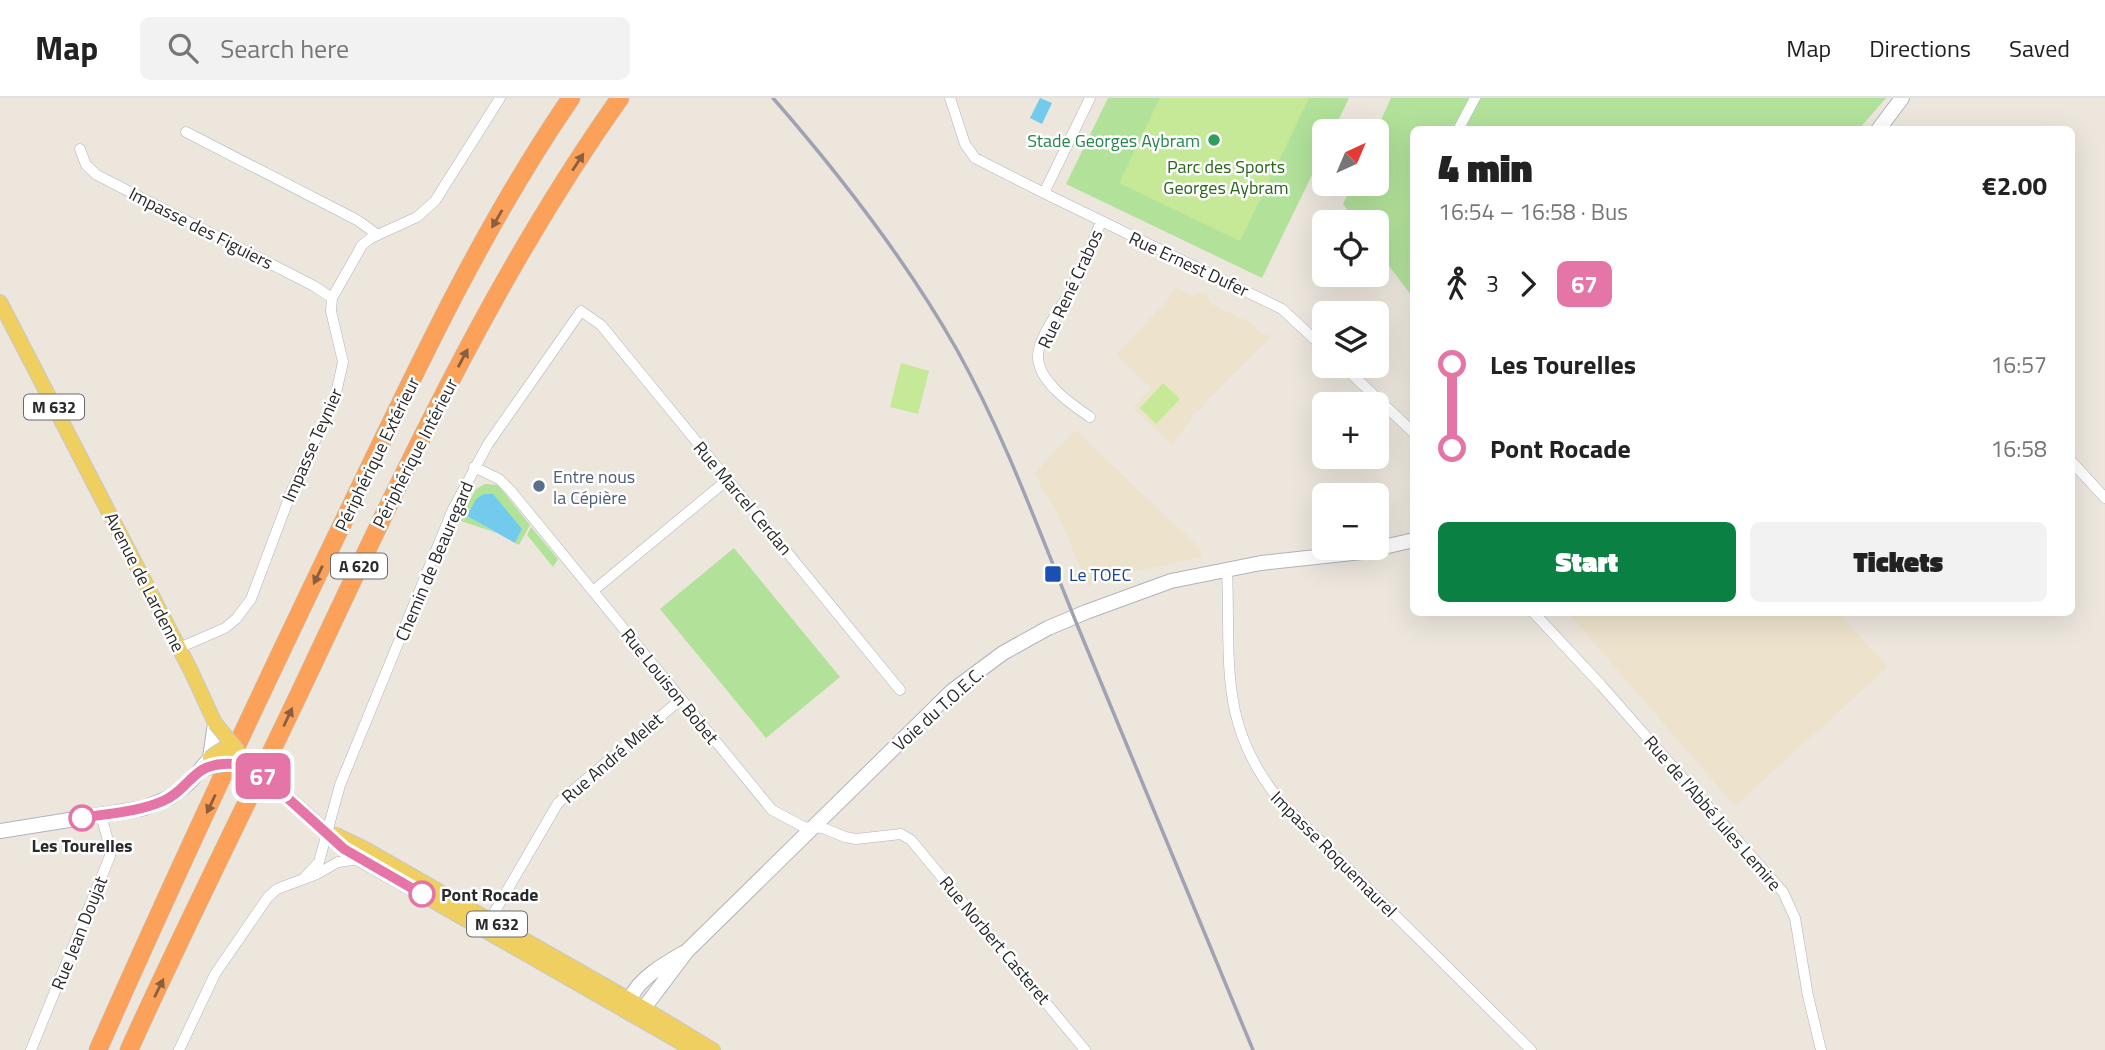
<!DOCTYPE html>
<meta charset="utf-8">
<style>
body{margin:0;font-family:"Titillium Web",sans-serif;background:#f2f2f2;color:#222;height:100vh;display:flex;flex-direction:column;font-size:26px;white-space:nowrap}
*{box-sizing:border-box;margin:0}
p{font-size:23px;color:#767676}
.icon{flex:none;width:38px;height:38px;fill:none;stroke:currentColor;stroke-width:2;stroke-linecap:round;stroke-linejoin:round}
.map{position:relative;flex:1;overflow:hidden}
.drawer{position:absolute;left:1410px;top:28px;width:665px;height:490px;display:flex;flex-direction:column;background:#fff;border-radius:10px;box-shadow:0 7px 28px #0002}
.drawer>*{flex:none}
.badge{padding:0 14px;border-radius:10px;font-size:24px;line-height:46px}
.needle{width:46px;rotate:44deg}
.tools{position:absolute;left:1312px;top:21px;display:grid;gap:14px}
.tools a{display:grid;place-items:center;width:77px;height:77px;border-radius:10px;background:#fff;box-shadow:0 7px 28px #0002;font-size:35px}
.map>.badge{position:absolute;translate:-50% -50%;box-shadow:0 0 0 4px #fff}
.legs{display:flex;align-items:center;gap:10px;height:77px;padding:0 28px;font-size:23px}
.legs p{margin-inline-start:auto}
.summary{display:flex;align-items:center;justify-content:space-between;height:119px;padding:0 28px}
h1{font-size:38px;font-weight:800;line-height:52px}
.button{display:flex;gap:14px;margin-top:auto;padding:14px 28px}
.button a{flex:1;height:80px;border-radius:10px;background:#0b8043;color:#fff;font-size:28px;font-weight:800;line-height:80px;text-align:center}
.button a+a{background:#f2f2f2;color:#222}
ul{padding:0 28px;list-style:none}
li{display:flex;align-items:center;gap:24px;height:84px;font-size:26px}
li i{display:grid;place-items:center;width:10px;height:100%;margin:0 9px;background:currentColor}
li i::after{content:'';width:18px;height:18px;margin:-9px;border:5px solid;border-radius:50%;background:#fff}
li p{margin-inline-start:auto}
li:first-child i{background:linear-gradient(#0000 50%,currentColor 0)}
li:last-child i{background:linear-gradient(currentColor 50%,#0000 0)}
header{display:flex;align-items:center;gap:42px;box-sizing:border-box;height:98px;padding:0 35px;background:#fff;border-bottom:2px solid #e0e0e0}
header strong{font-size:33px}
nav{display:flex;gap:38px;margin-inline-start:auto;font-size:24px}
.search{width:490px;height:63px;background:#f2f2f2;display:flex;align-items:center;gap:18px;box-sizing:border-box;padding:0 24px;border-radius:10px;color:#767676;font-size:26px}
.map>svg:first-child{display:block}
.education{fill:#ede3cc}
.green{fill:#b2e29a}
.pitch{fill:#c5e996}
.water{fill:#72caec}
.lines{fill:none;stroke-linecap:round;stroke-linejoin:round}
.street-casing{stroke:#b0b3be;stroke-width:11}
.secondary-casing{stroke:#b0b3be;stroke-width:16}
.primary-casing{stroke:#c8c8c8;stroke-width:16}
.highway-casing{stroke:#c8c8c8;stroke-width:19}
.street{stroke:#fff;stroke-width:10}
.secondary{stroke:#fff;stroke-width:14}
.primary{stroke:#eecf60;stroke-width:14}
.highway{stroke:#fba159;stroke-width:18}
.rail{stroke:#a0a2b4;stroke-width:3.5}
.secondary-bridge-casing{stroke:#b0b3be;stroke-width:16;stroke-linecap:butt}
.primary-bridge-casing{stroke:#c8c8c8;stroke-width:16;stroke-linecap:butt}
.secondary-bridge{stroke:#fff;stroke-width:14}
.primary-bridge{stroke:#eecf60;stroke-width:14}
.oneway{fill:#88603f}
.line-1-casing{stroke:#fff;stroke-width:16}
.line-1{stroke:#e675a7;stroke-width:10}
.leisure-dot{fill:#2e9e5b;stroke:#fff;stroke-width:2.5}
.service-dot{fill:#5c6f8a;stroke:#fff;stroke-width:2.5}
.transit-dot{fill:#1a4fb4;stroke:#fff;stroke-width:2.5}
.stop-1-dot{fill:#fff;stroke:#e675a7;stroke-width:3.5}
.labels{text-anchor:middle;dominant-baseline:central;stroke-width:5;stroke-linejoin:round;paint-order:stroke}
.shield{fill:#fff;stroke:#6a6a6a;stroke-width:2}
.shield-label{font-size:16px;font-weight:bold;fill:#2a2a2a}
.leisure-label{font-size:18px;fill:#27864d;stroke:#fff;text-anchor:end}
.park-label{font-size:18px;fill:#2a661b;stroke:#fff}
.street-label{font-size:18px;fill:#2a2a2a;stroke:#fff}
.service-label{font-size:18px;fill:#4e5e75;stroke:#fff;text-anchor:start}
.transit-label{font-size:18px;fill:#164399;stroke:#fff;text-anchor:start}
.stop-label{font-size:18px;font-weight:bold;fill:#2a2a2a;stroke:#fff}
</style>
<header>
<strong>Map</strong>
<div class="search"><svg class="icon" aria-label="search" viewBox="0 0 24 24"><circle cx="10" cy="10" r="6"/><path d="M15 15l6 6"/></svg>Search here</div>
<nav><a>Map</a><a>Directions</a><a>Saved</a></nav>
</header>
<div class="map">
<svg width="2105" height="952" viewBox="0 0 2105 952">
<rect width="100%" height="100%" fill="#ece6dd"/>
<path class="education" d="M 1175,189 L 1193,198 L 1200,195 L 1206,195 L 1211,206 L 1257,228 L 1254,231 L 1271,239 L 1193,318 L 1172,347 L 1133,310 L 1151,290 L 1116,256 L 1168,202 Z
M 1075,332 L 1201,451 L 1201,459 L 1133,474 L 1088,488 L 1055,410 L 1042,391 L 1035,375 Z
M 1568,515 L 1839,515 L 1888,569 L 1735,708 Z"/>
<path class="green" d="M 1108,0 L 1349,0 L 1333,33 L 1325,33 L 1325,50 L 1262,180 L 1066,86 Z
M 1391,0 L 1886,0 L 1859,31 L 1414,32 L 1414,201 L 1377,152 L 1377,124 L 1357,124 L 1343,106 L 1352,86 L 1377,86 L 1376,33 Z
M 485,386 L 498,387 L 530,427 L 519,447 L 515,445 L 522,431 L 467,418 L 497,435 L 458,422 L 476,391 Z
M 531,429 L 558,461 L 553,469 L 527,437 Z
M 734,450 L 840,579 L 766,640 L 660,511 Z"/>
<path class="pitch" d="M 1160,0 L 1309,0 L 1240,143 L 1119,85 Z
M 901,265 L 929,273 L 918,316 L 890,309 Z
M 1163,285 L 1180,301 L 1156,326 L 1140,310 Z"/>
<path class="water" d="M 1040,0 L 1052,5 L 1042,26 L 1030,20 Z
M 484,396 L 493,396 L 522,431 L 515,445 L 467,418 L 476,401 Z"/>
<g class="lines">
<g class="street-casing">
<path id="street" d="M 950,0 L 965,46 L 975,60 L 1044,95 L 1090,0
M 1458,32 L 1475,0
M 186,34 L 357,122 L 378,137
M 80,51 L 86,67 L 97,77 L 314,188 L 332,200
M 1044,95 L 1282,211 L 1325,251
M 1343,268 L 1414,335
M 1090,319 C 1071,306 1040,285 1038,260 C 1037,240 1061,211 1070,193 C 1082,171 1091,147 1101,124
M 2072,364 L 2105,400
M 474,369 L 499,381 L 511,393 L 772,712 L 804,729 L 823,730 L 845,739 L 856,741 L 901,736 L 911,742 L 1085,952
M 1227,471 C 1231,564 1217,628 1282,705 L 1531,952
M 593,493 L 727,382
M 1533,514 L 1601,587 L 1783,794 L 1795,820 L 1808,898 L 1821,952
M 179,550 L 225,530 L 236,521 L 251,501 L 292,392 L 335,300 L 343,264 L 331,213 L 332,200 L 356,158 L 362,147 L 371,140 L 417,119 L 435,103 L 500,0
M 305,779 L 319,764 L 340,687 L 453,411 L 488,346 L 581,213 L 601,227 L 900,592
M 487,827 L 558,705 L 680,602
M 31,952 L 110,758 C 110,744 104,731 101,716
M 179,952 L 215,876 L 268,799 L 277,791 L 317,776 L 338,764 L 359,761"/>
</g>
<g class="secondary-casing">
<path id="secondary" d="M 1878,32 L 1902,0
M 0,733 L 144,710 L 171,699 L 190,684 L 210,660 L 215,625
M 687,853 C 668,864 641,878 631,899 C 629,904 630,910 631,916 L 644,910 L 687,853 L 952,593 L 1003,555 L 1048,530 L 1086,514 L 1171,483 L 1261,465 L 1362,454 L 1414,442"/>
</g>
<g class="primary-casing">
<path id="primary" d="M 0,204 L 191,573 L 215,625
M 314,723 L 344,751 L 360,761 L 694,952
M 336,737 L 365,751 L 630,902 L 713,952"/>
</g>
<g class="highway-casing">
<path id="highway" d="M 98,952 C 178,771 262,592 348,414 C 415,274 483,128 571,0
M 129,952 C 186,826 249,702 308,577 C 401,380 493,179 620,0"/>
</g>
<use href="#street" class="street"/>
<use href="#secondary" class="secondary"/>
<use href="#primary" class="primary"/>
<use href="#highway" class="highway"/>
<path class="rail" d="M 773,0 C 841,78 906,162 957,252 C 1006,340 1040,436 1078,529 C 1136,670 1195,811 1253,952"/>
<g class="secondary-bridge-casing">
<path id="secondary-bridge" d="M 202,671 L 230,665 L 251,667"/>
</g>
<g class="primary-bridge-casing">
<path id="primary-bridge" d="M 215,625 L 238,653
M 210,660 C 219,652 226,647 238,653
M 251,667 L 314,723"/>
</g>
<use href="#secondary-bridge" class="secondary-bridge"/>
<use href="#primary-bridge" class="primary-bridge"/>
</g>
<defs><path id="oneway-solid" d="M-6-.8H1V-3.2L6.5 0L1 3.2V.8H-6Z" transform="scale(1.75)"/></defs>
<g class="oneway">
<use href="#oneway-solid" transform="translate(578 64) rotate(-57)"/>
<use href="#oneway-solid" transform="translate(497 121) rotate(120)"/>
<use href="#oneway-solid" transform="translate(463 260) rotate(-62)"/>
<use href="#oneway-solid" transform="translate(318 477) rotate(116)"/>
<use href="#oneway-solid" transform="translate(288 619) rotate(-65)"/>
<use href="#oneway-solid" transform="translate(211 706) rotate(115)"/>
<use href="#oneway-solid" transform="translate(159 890) rotate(-64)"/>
</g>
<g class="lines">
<g class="line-1-casing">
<path id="line-1" d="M 82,720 C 109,715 138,714 163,703 C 180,696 188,681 202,672 C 216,663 236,666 251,667 L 344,751 L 422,796"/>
</g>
<use href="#line-1" class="line-1"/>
</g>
<circle class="leisure-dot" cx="1214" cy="42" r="7"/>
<circle class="service-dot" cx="539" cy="388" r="7"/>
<rect class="transit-dot" x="1044" y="467" width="18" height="18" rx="3.5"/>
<g class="stop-1-dot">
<circle cx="82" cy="720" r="12"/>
<circle cx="422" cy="796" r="12"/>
</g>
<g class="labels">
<g class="shield">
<rect x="24" y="296.5" width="60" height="25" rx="5"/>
<rect x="331" y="455.5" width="56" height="25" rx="5"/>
<rect x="467" y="813.5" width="60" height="25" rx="5"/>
</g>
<g class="shield-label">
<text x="54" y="309">M 632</text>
<text x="359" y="468">A 620</text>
<text x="497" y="826">M 632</text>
</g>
<g class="leisure-label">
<text x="1200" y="42">Stade Georges Aybram</text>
</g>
<g class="park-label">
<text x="1226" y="68">Parc des Sports<tspan x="1226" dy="21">Georges Aybram</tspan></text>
</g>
<g class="street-label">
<text transform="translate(201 130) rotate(27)">Impasse des Figuiers</text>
<text transform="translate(1189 166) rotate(25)">Rue Ernest Dufer</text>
<text transform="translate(1070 191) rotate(-65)">Rue René Crabos</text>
<text transform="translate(312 347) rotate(-66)">Impasse Teynier</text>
<text transform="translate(415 355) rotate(-63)">Périphérique Intérieur</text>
<text transform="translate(377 356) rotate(-64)">Périphérique Extérieur</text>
<text transform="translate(743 400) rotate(50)">Rue Marcel Cerdan</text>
<text transform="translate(434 463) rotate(-67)">Chemin de Beauregard</text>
<text transform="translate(145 484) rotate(63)">Avenue de Lardenne</text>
<text transform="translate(670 588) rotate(51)">Rue Louison Bobet</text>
<text transform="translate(938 611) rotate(-42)">Voie du T.O.E.C.</text>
<text transform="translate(612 660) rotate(-41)">Rue André Melet</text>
<text transform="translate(1713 715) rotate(49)">Rue de l'Abbé Jules Lemire</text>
<text transform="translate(1334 756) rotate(45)">Impasse Roquemaurel</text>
<text transform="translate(79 835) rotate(-68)">Rue Jean Doujat</text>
<text transform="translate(995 842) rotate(50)">Rue Norbert Casteret</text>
</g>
<g class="service-label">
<text x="553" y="378">Entre nous<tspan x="553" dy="21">la Cépière</tspan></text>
</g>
<g class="transit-label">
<text x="1069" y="476">Le TOEC</text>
</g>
<g class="stop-label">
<text x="82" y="747">Les Tourelles</text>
<text x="441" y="796" text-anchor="start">Pont Rocade</text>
</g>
</g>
</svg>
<div class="tools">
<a><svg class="needle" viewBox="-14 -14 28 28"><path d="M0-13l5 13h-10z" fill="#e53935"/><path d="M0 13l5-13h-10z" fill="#767676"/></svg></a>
<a><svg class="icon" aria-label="locate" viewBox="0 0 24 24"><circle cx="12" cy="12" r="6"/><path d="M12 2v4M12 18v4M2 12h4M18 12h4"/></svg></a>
<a><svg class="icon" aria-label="layers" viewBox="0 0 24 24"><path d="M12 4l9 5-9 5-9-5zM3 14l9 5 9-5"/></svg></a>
<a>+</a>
<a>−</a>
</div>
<b class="badge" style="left:263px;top:678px;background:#e675a7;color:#fff">67</b>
<section class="drawer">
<div class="summary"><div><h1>4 min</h1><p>16:54 – 16:58 · Bus</p></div><b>€2.00</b></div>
<div class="legs"><svg class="icon" aria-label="walk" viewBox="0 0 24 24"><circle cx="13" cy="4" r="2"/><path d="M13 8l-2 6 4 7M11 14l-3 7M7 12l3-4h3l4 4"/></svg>3<svg class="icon" aria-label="forward" viewBox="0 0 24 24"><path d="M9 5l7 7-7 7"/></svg><b class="badge" style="background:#e675a7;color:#fff">67</b></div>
<ul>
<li><i style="color:#e675a7"></i><b>Les Tourelles</b><p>16:57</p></li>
<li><i style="color:#e675a7"></i><b>Pont Rocade</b><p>16:58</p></li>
</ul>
<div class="button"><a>Start</a><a>Tickets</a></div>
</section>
</div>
